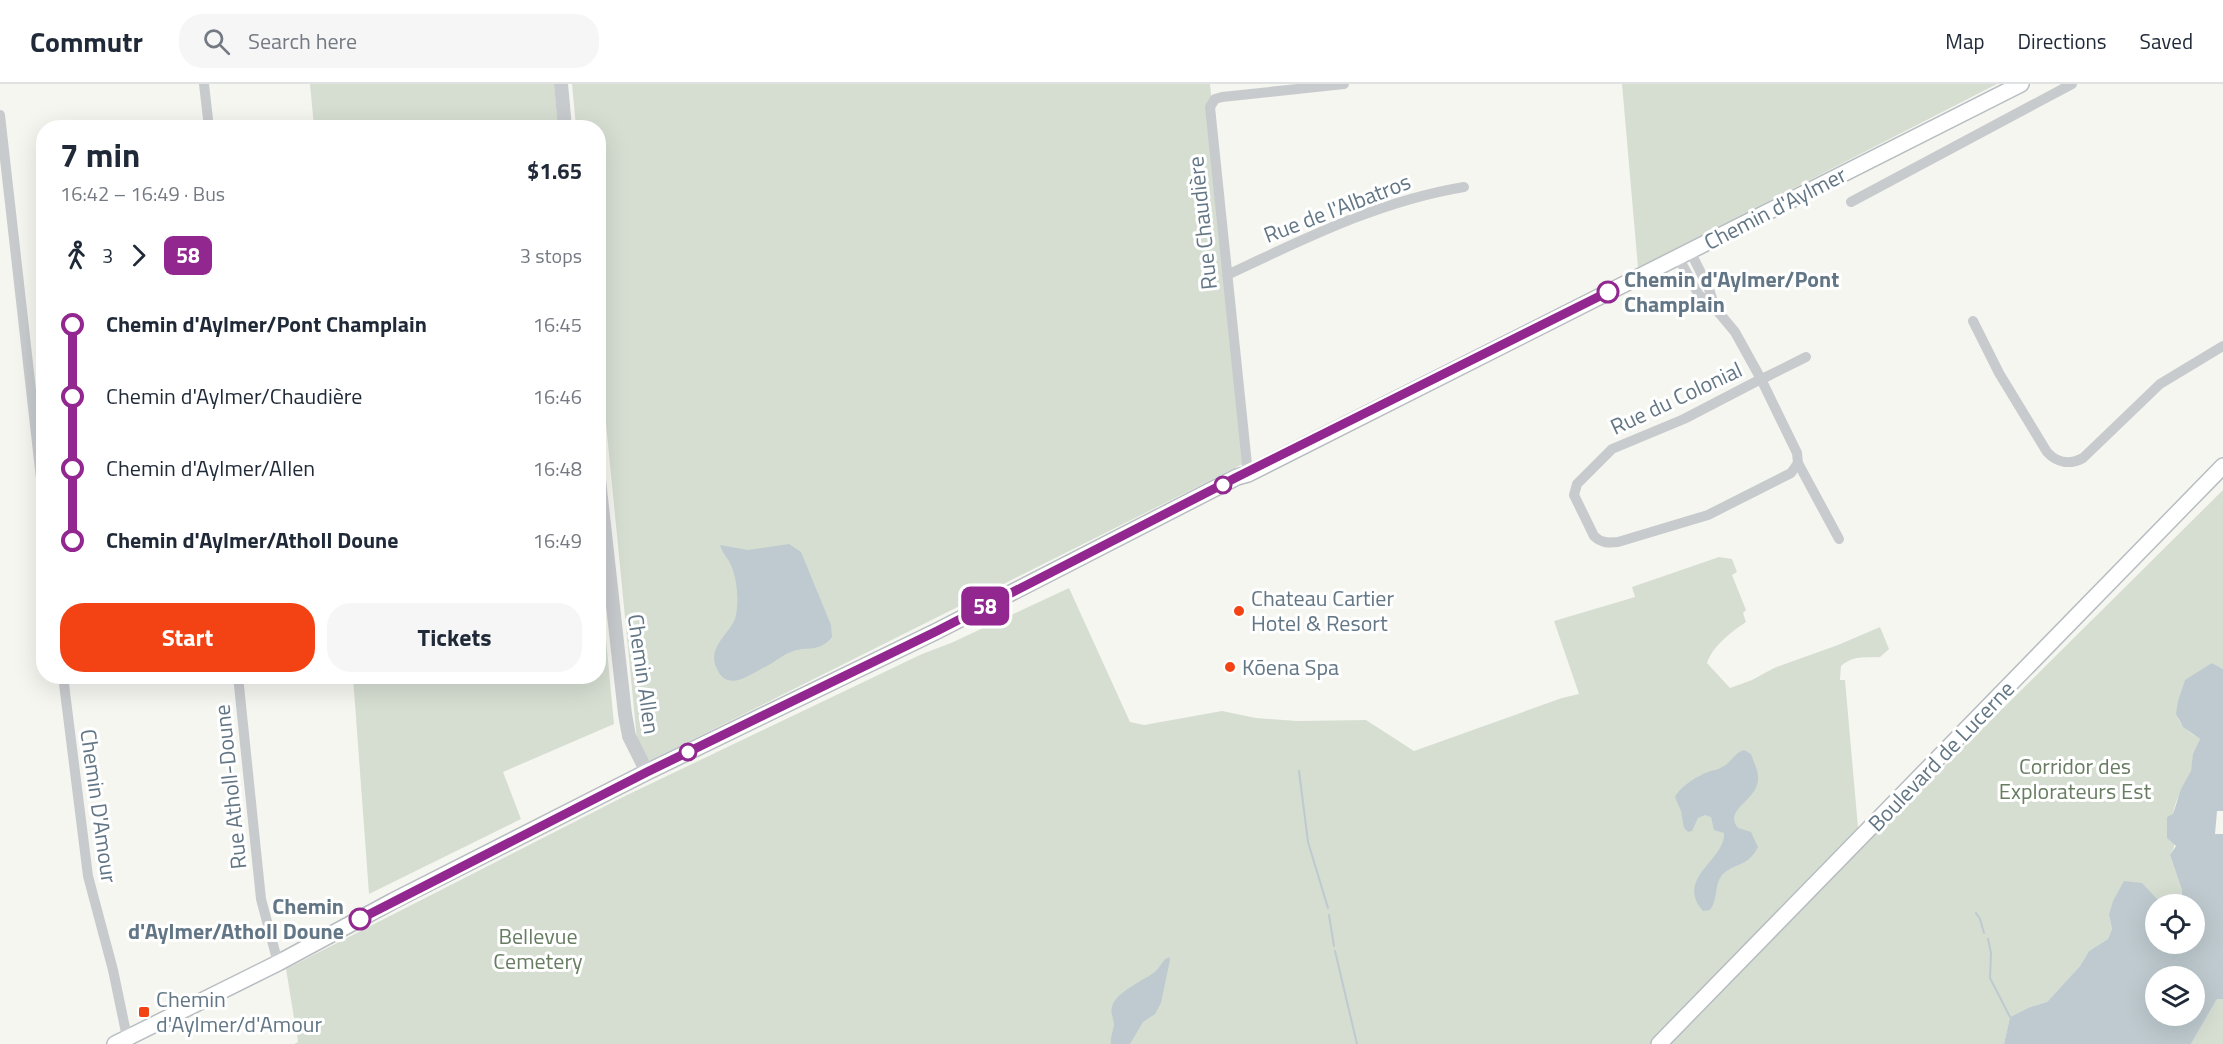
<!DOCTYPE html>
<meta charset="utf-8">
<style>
body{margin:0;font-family:"Titillium Web",sans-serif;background:#f6f6f7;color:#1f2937;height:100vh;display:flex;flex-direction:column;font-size:22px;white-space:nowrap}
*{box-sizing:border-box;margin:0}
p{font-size:20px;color:#747a83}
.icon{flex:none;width:33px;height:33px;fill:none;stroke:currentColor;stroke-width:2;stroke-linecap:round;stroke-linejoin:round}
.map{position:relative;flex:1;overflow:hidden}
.drawer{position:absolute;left:36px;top:36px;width:570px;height:564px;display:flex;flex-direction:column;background:#fff;border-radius:24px;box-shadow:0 6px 24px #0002}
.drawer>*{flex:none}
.badge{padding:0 12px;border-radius:9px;font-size:21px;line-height:39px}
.buttons{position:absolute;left:2145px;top:810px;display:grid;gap:12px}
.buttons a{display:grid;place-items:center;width:60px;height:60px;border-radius:50%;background:#fff;box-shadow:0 6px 24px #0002;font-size:30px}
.map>.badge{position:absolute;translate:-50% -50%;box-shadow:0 0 0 3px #fff}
.legs{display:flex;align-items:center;gap:9px;height:66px;padding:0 24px;font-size:20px}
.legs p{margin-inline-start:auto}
.overview{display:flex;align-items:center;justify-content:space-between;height:102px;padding:0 24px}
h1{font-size:33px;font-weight:700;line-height:45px}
.action{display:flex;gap:12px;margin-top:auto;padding:12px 24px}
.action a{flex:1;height:69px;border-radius:24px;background:#f34314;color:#fff;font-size:24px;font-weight:700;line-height:69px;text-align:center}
.action a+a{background:#f6f6f7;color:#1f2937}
ul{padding:0 24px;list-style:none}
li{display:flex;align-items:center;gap:21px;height:72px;font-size:22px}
li i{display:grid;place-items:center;width:9px;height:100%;margin:0 8px;background:currentColor}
li i::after{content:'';width:15px;height:15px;margin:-8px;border:4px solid;border-radius:50%;background:#fff}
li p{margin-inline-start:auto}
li:first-child i{background:linear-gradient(#0000 50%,currentColor 0)}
li:last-child i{background:linear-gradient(currentColor 50%,#0000 0)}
header{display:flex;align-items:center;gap:36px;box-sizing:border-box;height:84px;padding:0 30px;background:#fff;border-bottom:2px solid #e0e1e3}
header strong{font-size:28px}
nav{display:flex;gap:33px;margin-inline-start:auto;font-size:21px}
.search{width:420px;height:54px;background:#f6f6f7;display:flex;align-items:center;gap:15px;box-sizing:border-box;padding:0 21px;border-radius:24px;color:#747a83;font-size:22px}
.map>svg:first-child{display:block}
.green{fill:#d6ded2}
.water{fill:#becacf;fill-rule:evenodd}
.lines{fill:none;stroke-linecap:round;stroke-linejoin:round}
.stream{stroke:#becacf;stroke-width:2}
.secondary-casing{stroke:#b7bdc1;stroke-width:18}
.minor{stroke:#c8cbce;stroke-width:10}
.tertiary{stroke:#c8cbce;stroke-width:14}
.secondary{stroke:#fff;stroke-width:15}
.line-1-casing{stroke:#fff;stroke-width:14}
.line-1{stroke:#922790;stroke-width:9}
.stop-1-dot{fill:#fff;stroke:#922790;stroke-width:3}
.poi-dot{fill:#f34314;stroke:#fff;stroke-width:2}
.labels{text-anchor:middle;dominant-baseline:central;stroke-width:6;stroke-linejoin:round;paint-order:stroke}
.street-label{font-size:22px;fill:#627685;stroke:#fff}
.stop-label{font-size:22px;font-weight:bold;fill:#627685;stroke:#fff;text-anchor:start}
.poi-label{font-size:22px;fill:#627685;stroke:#fff;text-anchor:start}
.park-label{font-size:22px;fill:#677c61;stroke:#fff}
</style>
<header>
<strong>Commutr</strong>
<div class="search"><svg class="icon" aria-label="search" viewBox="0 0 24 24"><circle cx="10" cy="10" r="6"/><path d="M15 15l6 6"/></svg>Search here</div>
<nav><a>Map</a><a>Directions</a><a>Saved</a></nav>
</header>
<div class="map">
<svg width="2223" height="960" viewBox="0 0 2223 960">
<rect width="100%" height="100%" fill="#f6f6f1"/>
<path class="green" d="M 310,0 L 554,0 L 558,43 L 314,43 Z
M 572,0 L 1210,0 L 1249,377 L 650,677 L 638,666 L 599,268 L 598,44 L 576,43 Z
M 1622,0 L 1997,0 L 1638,184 Z
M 2223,406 L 2223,585 L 2212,579 C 2198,595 2161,622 2185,644 C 2189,648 2195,652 2200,655 C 2195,666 2194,675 2191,687 C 2186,701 2175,714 2173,730 C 2172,747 2180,756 2170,771 L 2182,806 L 2181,820 L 2159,820 L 2158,816 L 2109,831 L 2112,845 L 2108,855 L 2089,867 L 2080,882 L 2047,918 L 2030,923 L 2010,933 L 2004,960 L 294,960 L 298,958 L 286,885 L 625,712 L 922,570 L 951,559 L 1069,504 L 1130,638 L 1144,641 L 1222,627 L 1256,634 L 1297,637 L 1366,636 L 1414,667 L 1562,614 L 1579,610 L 1554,537 L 1635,513 L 1632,503 L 1719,473 L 1732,475 L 1737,488 L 1732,491 L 1746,526 L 1743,529 L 1746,538 C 1731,548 1713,562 1707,579 L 1730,604 L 1752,596 L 1774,584 L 1838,561 L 1880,543 L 1889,565 L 1880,573 C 1864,574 1854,571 1841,582 L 1840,596 L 1845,596 L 1860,766 Z
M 599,481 L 614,640 L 503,688 L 521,735 L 369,810 L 353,593 L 598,592 Z
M 2217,915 L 2223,915 L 2223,960 L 2191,960 Z"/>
<path class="water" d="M 789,460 L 801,468 L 831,541 L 832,553 C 818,570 807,561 791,568 C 782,571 775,578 767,582 C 750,590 728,609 717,585 C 712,575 714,567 719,559 C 724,550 734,542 736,531 C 739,516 737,495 731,481 C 728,474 722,469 720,461 L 748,466 Z
M 2212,579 L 2223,585 L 2223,727 L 2217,727 L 2215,750 L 2223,750 L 2223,915 L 2217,915 L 2191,960 L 2004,960 L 2010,933 L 2030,923 L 2047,918 L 2080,882 L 2089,867 L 2108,855 L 2112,845 L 2109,831 L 2113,817 L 2124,797 L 2142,799 L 2158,816 L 2159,820 L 2156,820 L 2156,860 L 2194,860 L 2194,820 L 2181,820 L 2182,806 L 2170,771 L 2176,762 L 2167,754 L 2167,733 L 2173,730 L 2181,705 L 2191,687 L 2193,670 L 2200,655 L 2183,643 L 2176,630 L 2178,617 L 2185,596 ZM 2156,892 L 2194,892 L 2194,932 L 2156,932 Z
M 1744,666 L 1751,670 C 1753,677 1758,685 1758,693 C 1760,716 1722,725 1738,744 L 1751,748 L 1758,763 C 1747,784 1735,778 1722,791 C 1714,801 1718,816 1710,826 L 1703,827 C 1674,794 1726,776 1724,749 L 1714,746 L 1711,733 L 1705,731 L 1698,734 L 1692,747 L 1688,748 L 1684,744 L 1681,727 L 1675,713 C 1680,703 1697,692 1708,688 C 1713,686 1718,686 1722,683 C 1731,679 1734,669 1744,666 Z
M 1169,873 L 1170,876 L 1161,919 L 1155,930 L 1143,938 L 1130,960 L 1111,960 C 1110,953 1113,948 1114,941 C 1114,935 1110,929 1112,923 C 1115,908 1145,896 1156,887 C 1161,882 1162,876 1169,873 Z"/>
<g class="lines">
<path class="stream" d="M 1299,687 L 1308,758 L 1328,824
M 1976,829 L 1980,835 L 1984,849
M 1329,831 L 1334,862
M 1988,855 L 1991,869 L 1990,894 L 2010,933
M 1335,867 L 1357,960"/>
<g class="secondary-casing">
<path id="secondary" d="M 115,960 L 278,879 L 393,817 L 647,688 L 937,547 L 1237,393 L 1248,390 L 2021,0
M 1659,960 L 2223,382"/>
</g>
<path class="minor" d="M 204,0 L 209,44
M 0,31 L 44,421
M 1851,118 L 2072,0
M 1690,167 L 1709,205 L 1715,224
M 1678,173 L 1699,211 L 1715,224 L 1735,248 L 1761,295 L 1797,369 L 1798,379 L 1791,389 L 1708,431 L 1618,458 C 1608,459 1601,459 1594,452 L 1574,411 L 1577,400 L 1612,365 L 1684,335 L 1761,295 L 1766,293 L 1806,273
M 1227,191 C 1304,155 1379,117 1464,103
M 1973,237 L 1999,289 L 2047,368 C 2057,379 2070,381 2083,374 L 2160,300 L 2223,262
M 1798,379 L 1839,455
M 1248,390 L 1210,23 L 1215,15 L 1222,13 L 1344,0
M 63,592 L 88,792 L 113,886 L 128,958
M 238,592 L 261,815 L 278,879"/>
<path class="tertiary" d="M 561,0 L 565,44
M 598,387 L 625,630 L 629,652 L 647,688"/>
<use href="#secondary" class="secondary"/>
</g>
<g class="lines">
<g class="line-1-casing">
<path id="line-1" d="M 360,835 L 647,688 L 937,547 L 1237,393 L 1608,208"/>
</g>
<use href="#line-1" class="line-1"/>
</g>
<g class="stop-1-dot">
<circle cx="1608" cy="208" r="10"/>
<circle cx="1223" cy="401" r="8"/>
<circle cx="688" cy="668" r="8"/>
<circle cx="360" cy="835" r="10"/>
</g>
<g class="poi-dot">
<circle cx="1239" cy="527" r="6"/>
<circle cx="1230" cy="583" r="6"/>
<rect x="138" y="922" width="12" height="12" rx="3"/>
</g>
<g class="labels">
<g class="street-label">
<text transform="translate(1337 124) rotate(-21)">Rue de l'Albatros</text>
<text transform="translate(1775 124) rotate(-27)">Chemin d'Aylmer</text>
<text transform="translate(1202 139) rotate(-96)">Rue Chaudière</text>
<text transform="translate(1676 314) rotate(-25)">Rue du Colonial</text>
<text transform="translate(644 590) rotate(82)">Chemin Allen</text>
<text transform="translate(1941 672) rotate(-46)">Boulevard de Lucerne</text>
<text transform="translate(230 703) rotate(-96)">Rue Atholl-Doune</text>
<text transform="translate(99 722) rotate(82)">Chemin D'Amour</text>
</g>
<g class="stop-label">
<text x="1624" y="195">Chemin d'Aylmer/Pont<tspan x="1624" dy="25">Champlain</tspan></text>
<text x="344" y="822" text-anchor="end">Chemin<tspan x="344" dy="25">d'Aylmer/Atholl Doune</tspan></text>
</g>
<g class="poi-label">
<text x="1251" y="514">Chateau Cartier<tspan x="1251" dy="25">Hotel &amp; Resort</tspan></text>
<text x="1242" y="583">Kōena Spa</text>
<text x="156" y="915">Chemin<tspan x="156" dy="25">d'Aylmer/d'Amour</tspan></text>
</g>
<g class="park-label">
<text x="2075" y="682">Corridor des<tspan x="2075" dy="25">Explorateurs Est</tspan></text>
<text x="538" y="852">Bellevue<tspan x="538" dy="25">Cemetery</tspan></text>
</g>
</g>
</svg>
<div class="buttons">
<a><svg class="icon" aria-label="locate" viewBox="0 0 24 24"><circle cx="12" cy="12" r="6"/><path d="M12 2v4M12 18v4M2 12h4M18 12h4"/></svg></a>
<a><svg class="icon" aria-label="layers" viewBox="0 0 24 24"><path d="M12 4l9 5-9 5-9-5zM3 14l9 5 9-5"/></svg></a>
</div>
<b class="badge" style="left:985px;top:522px;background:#922790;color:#fff">58</b>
<section class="drawer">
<div class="overview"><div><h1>7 min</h1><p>16:42 – 16:49 · Bus</p></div><b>$1.65</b></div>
<div class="legs"><svg class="icon" aria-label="walk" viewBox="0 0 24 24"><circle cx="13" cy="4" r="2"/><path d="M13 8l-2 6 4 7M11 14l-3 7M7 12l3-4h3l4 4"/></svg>3<svg class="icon" aria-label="forward" viewBox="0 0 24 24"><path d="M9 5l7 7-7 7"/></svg><b class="badge" style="background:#922790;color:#fff">58</b><p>3 stops</p></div>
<ul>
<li><i style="color:#922790"></i><b>Chemin d'Aylmer/Pont Champlain</b><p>16:45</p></li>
<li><i style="color:#922790"></i><span>Chemin d'Aylmer/Chaudière</span><p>16:46</p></li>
<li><i style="color:#922790"></i><span>Chemin d'Aylmer/Allen</span><p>16:48</p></li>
<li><i style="color:#922790"></i><b>Chemin d'Aylmer/Atholl Doune</b><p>16:49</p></li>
</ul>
<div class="action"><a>Start</a><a>Tickets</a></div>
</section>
</div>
